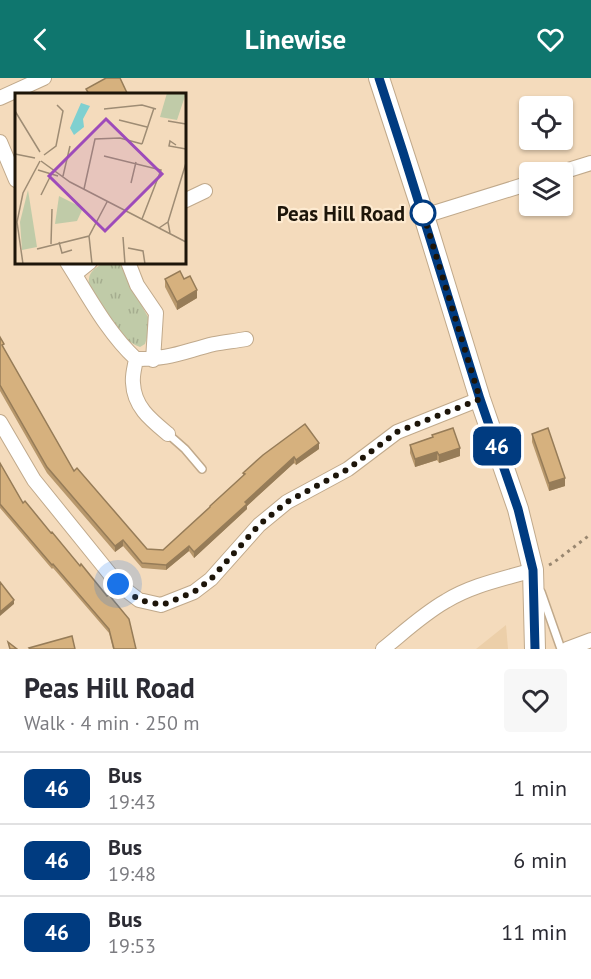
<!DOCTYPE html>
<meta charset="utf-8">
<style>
body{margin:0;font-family:"PT Sans",sans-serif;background:#f7f7f7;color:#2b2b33;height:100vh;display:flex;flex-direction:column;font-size:22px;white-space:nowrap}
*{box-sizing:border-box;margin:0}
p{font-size:20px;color:#7c7c81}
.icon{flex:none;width:33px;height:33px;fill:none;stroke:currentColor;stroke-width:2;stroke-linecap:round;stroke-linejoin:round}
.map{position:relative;height:571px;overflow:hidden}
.drawer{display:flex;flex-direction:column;background:#fff;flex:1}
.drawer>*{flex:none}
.badge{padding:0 12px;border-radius:9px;font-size:21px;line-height:39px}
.tools{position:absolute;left:519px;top:18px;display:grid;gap:12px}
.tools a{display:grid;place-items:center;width:54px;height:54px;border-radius:6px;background:#fff;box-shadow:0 2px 4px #0004;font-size:30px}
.you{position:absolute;width:30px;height:30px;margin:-15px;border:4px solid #fff;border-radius:50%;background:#1a73e8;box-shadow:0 0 0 9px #1a73e833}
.map>.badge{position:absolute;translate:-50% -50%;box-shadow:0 0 0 3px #fff}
.round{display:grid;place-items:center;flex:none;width:63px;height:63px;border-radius:6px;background:#f7f7f7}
.headline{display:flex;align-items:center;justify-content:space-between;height:102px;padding:0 24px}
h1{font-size:28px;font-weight:700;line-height:45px}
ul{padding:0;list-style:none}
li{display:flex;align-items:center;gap:18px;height:72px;padding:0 24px;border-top:2px solid #e1e1e2}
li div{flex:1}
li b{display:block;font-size:22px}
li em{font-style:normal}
li .badge{min-width:66px;font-weight:700;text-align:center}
header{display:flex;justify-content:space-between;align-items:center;height:78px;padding:0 24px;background:#0f766e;color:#fff;font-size:27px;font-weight:700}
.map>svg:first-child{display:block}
.built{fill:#eccfa9}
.grass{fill:url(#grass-tufts)}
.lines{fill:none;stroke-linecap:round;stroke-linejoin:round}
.service-casing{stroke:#c0a98b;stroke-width:10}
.minor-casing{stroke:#c0a98b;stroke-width:16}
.secondary-casing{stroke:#c0a98b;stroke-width:22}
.path{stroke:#998770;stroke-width:3;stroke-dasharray:3 4.5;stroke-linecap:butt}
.service{stroke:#fff;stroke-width:7}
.minor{stroke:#fff;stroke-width:14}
.secondary{stroke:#fff;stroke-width:20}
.wall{fill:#b8986c}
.shaded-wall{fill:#967c58}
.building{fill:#d6b17e;stroke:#967c58;stroke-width:1.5}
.line-casing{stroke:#fff;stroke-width:14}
.line{stroke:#003b80;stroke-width:9}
.walk{stroke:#1d1509;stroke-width:6;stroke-dasharray:0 10.8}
.stop-dot{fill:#fff;stroke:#003b80;stroke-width:3}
.labels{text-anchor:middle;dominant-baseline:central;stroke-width:4.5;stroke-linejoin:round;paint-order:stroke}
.stop-label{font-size:21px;font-weight:bold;fill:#1d1509;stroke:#fdead0;text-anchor:end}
.inset-road{fill:none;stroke:#9e8c74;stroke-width:1.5}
.view{fill:#9e4bba;fill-opacity:0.15;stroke:#9e4bba;stroke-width:3}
.inset-edge{fill:none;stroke:#1d1509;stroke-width:3}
</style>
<header><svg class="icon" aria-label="back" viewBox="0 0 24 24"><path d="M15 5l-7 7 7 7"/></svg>Linewise<svg class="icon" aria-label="heart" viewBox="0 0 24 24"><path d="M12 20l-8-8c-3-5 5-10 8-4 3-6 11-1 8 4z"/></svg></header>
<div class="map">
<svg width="591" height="571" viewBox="0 0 591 571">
<defs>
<pattern id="grass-tufts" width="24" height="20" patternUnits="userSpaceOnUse" patternTransform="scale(1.5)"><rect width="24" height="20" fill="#c0cba8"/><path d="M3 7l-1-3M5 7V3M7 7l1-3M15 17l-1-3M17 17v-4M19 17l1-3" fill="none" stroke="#a5ad8f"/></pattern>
</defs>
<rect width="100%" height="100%" fill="#f4dbbc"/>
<path class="built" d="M 506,547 L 508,571 L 476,571 Z"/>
<path class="grass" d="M 103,185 L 120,185 L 127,201 L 148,239 L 148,256 L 145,266 L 140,269 C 114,259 103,229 89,207 C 88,194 93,192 103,185 Z"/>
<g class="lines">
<g class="service-casing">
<path id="service" d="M 168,356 L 185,371 L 202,391
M 541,514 L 561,571"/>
</g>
<g class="minor-casing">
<path id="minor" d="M 0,20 L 44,0
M 0,64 L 16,102
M 562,94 L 591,85
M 184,123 L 205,113
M 424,138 L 530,105
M 67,184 C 88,217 107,254 136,281 C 135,288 132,297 133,305 C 134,329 151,342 168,356
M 128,184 L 137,207 L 156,235 L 153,282
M 75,196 L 90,184
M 136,281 C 167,282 185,273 214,266 C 224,264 235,263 246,261
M 0,344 L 34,402 L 118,506 L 139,522 L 161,527 L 194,514 L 211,501 L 259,447 L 287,424 L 348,391 L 397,354 L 480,321
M 383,571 C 403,555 423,536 446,523 C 472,507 503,501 533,492
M 567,571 L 591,562"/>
</g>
<g class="secondary-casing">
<path id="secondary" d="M 379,0 L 424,138 L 480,321 L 518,431 L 533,492 L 535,571"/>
</g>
<path class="path" d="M 549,487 L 553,485 L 591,456"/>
<use href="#service" class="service"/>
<use href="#minor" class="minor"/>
<use href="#secondary" class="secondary"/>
</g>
<path class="wall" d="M 165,201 L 184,201 L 197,220 L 177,232 L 165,209 Z
M 0,259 L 4,271 L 74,393 L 147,471 L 163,472 L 210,430 L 210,428 L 243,398 L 243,395 L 319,371 L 296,387 L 294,385 L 247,428 L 247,431 L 194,480 L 189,473 L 166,492 L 142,490 L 123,468 L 115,474 L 47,395 L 0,313 Z
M 532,356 L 565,408 L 549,413 L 532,364 Z
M 432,357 L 460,378 L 439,385 L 437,382 L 415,389 L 410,375 L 410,367 L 432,359 Z
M 0,385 L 23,425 L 136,571 L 113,571 L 109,555 L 53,490 L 52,491 L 0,430 Z"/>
<path class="shaded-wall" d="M 197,212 L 197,220 L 177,232 L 177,224 Z
M 319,365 L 319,371 L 296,387 L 296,382 Z
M 460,370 L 460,378 L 439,385 L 439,377 Z
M 437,374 L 437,382 L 415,389 L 415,381 Z
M 294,379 L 294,385 L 247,428 L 247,431 L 194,480 L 194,474 L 245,424 Z
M 565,400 L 565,408 L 549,413 L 549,405 Z
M 123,462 L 123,468 L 115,474 L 115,468 Z
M 189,468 L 189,473 L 166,492 L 166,487 Z
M 14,522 L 14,526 L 0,538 L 0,534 Z"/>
<path class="building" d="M 106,0 L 120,0 L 127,15 L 125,16 L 89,16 L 86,11 Z
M 180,193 L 184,201 L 190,198 L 197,212 L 177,224 L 165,201 Z
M 0,259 L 4,266 L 2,267 L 74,393 L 77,390 L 147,471 L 163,472 L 210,429 L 210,428 L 245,396 L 243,395 L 263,377 L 305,346 L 319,365 L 296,382 L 294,379 L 245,424 L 247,426 L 194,474 L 189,468 L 166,487 L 142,485 L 123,462 L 115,468 L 47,389 L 0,307 Z
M 453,350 L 460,370 L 439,377 L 437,374 L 415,381 L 410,367 L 433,359 L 432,357 Z
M 548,350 L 565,400 L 549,405 L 532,356 Z
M 0,385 L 23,425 L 25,423 L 51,455 L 52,454 L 80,488 L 81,486 L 107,518 L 109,517 L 129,541 L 136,571 L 114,571 L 109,551 L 53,486 L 52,487 L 0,426 Z
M 0,504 L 14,522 L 0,534 Z
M 72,558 L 75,571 L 30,571 L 29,570 Z
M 8,564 L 17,571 L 10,571 Z"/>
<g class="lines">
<g class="line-casing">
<path id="line" d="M 379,0 L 403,74 L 480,321 L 518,431 L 533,492 L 535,571"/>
</g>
<use href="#line" class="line"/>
<path class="walk" d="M 118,506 L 139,522 L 162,527 L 194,514 L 211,501 L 259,447 L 287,424 L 348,391 L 397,354 L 480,321 L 423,135"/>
</g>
<circle class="stop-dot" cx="423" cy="135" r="12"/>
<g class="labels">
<g class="stop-label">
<text x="405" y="135">Peas Hill Road</text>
</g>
</g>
<g transform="translate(15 15)">
<rect width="171" height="171" fill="#f4dbbc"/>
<path d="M 152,0 L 171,0 L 162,27 L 145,24 ZM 13,97 L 22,154 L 7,157 L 5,129 Z" fill="#c0cba8"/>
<path d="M 44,103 L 68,115 L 62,128 L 40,131 Z" fill="#c0cba8"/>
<path d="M 66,10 L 75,13 L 68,26 L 69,34 L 59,42 L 55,35 Z" fill="#7fd0d0"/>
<path class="inset-road" d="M 89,16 L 127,12 L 141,16M 0,18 L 25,59M 104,27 L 132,34M 153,28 L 171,31M 127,51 L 139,15M 161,52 L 155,48 L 154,53 L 171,56M 0,61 L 20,65M 29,62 L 41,53 L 48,18 L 42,12M 89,63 L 146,77 L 127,126M 26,68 L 55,89 L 171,149M 23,77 L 43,83M 48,83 L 55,53M 116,90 L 121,69M 69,96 L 80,46 L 105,45 L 127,51M 26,102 L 37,80M 153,129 L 171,70M 144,135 L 153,129 L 155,140M 74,143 L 77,171M 108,144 L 110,171M 44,149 L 47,160 L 57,157M 36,151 L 37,116M 113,155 L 128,158 L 130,171M 22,156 L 74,143 L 92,109M 8,171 L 2,129 L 8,100 L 25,68"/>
<path class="view" d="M 91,26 L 147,81 L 90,138 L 34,83 Z"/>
<rect width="171" height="171" class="inset-edge"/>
</g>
</svg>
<div class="tools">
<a><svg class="icon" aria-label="locate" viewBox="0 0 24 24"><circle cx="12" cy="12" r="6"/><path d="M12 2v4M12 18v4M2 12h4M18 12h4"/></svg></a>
<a><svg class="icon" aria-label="layers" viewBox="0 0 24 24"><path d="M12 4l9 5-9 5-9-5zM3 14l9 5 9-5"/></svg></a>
</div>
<div class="you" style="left:118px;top:506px"></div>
<b class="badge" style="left:497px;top:368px;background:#003b80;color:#fff">46</b>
</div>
<section class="drawer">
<div class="headline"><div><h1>Peas Hill Road</h1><p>Walk · 4 min · 250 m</p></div><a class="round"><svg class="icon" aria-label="heart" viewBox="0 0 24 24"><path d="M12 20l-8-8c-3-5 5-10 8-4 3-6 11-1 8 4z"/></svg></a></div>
<ul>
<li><span class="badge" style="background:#003b80;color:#fff">46</span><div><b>Bus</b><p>19:43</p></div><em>1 min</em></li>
<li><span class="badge" style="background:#003b80;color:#fff">46</span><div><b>Bus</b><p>19:48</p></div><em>6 min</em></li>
<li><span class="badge" style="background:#003b80;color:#fff">46</span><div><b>Bus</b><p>19:53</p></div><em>11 min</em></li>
</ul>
</section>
